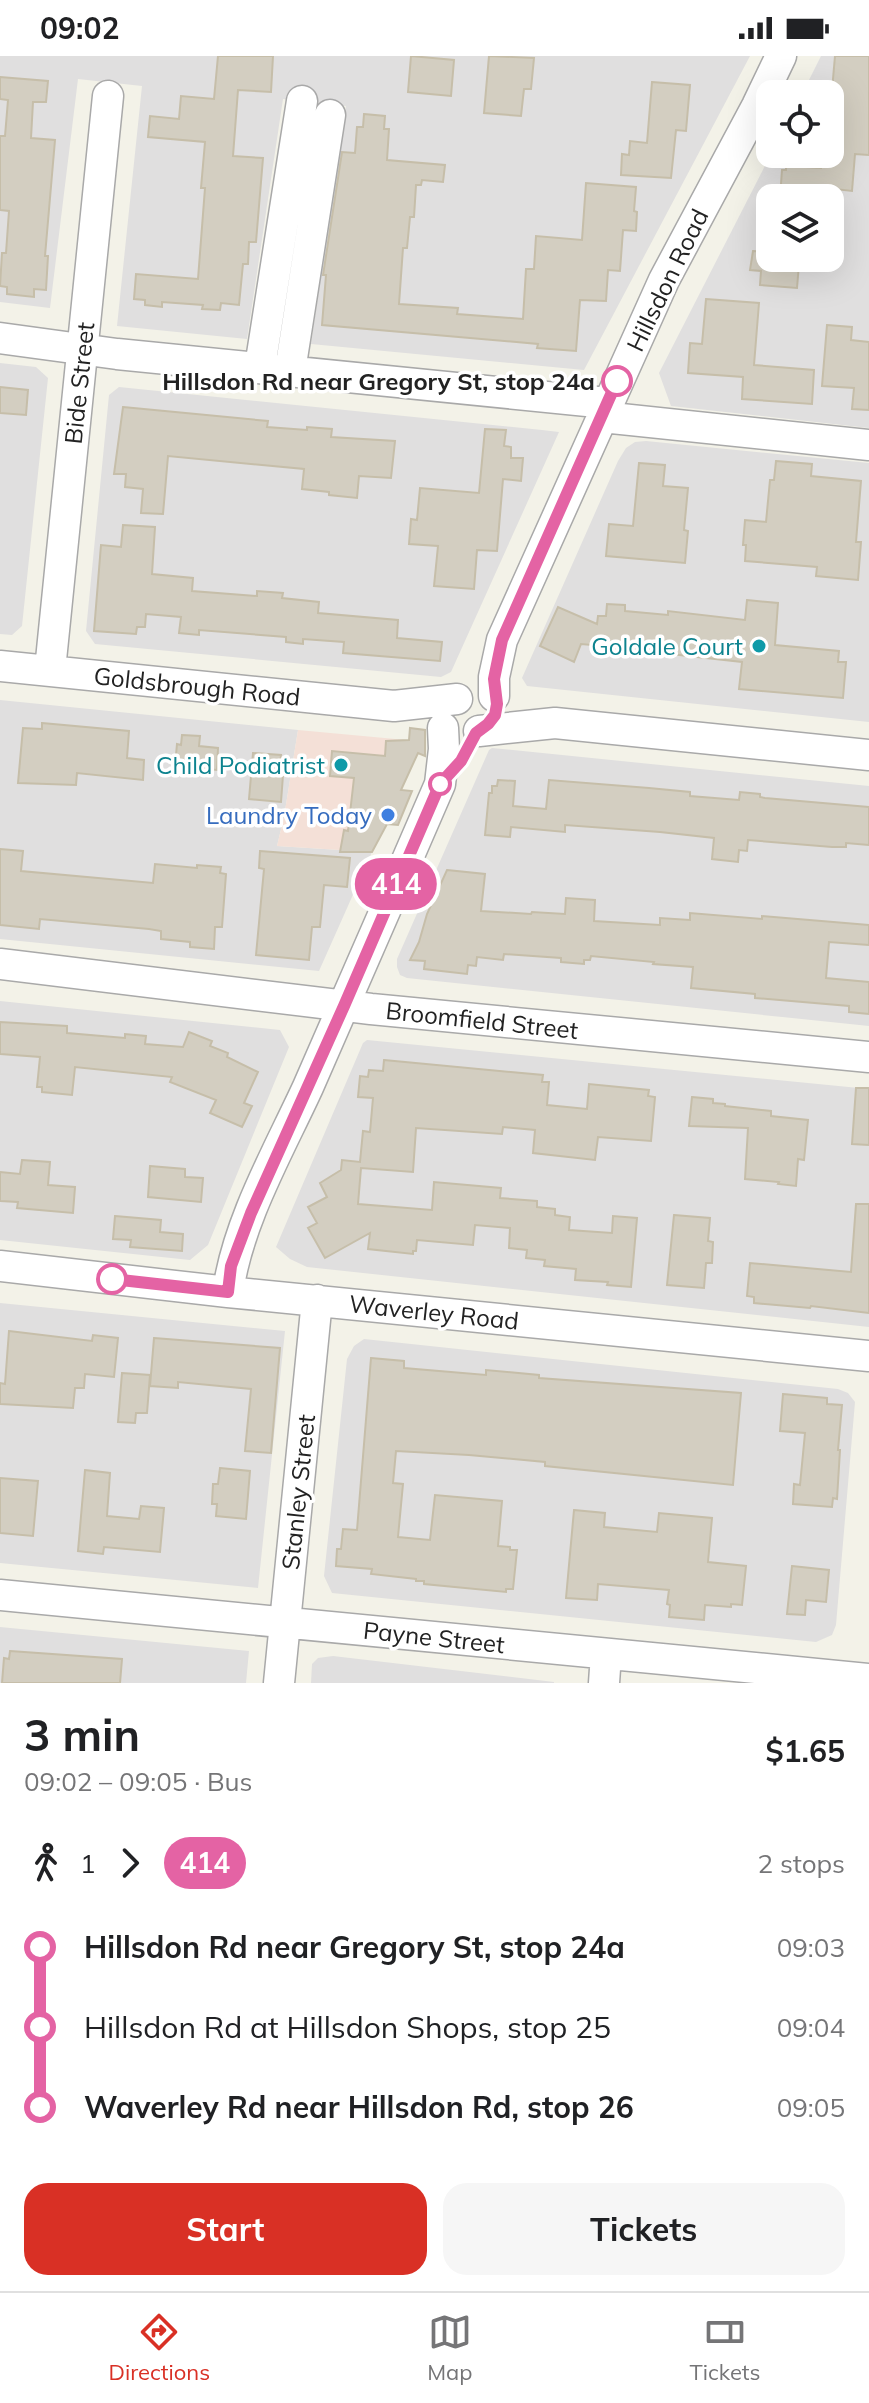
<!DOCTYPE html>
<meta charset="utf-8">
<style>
body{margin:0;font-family:Mulish,sans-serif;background:#f6f6f6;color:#202124;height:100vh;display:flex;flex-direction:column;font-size:30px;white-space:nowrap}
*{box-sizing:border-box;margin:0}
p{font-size:26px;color:#757577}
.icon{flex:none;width:44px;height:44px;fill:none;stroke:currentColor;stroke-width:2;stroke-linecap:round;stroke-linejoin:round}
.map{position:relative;height:1627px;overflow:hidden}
.drawer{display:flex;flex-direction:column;background:#fff;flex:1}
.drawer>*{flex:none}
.badge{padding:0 16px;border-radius:26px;font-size:28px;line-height:52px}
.buttons{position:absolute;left:756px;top:24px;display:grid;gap:16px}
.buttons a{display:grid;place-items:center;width:88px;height:88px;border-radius:16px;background:#fff;box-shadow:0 8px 32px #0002;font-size:40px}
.map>.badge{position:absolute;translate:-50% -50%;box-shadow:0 0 0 4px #fff}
.legs{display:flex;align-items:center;gap:12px;height:88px;padding:0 24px;font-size:26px}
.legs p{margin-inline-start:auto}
.summary{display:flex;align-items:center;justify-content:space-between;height:136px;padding:0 24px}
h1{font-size:44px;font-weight:700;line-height:60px}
.cta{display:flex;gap:16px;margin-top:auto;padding:16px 24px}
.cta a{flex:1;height:92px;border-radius:24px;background:#d93025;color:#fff;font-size:32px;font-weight:700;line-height:92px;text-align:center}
.cta a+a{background:#f6f6f6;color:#202124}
ul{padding:0 24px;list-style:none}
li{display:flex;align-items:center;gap:28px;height:80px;font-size:30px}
li i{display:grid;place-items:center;width:12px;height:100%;margin:0 10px;background:currentColor}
li i::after{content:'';width:20px;height:20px;margin:-10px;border:6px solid;border-radius:50%;background:#fff}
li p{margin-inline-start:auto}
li:first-child i{background:linear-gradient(#0000 50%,currentColor 0)}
li:last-child i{background:linear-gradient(currentColor 50%,#0000 0)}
.status{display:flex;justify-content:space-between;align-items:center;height:56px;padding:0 40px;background:#fff;direction:ltr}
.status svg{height:22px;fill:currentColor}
.tab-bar{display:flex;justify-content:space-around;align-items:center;height:112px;border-top:2px solid #e0e0e0;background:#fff;font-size:22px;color:#757577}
.tab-bar a{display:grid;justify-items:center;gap:4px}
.tab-bar .on{color:#d93025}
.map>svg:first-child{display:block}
.residential{fill:#e0dfdf;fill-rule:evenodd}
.commercial{fill:#f4e0d7}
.building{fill:#d3cec1;stroke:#c6bea9;stroke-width:2}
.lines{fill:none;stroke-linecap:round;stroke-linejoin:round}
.minor-casing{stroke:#a9a9a9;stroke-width:33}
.minor{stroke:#fff;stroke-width:30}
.line-1-casing{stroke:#fff;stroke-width:18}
.line-1{stroke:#e463a4;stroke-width:12}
.stop-1-dot{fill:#fff;stroke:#e463a4;stroke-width:4}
.culture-dot{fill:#0f9aa8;stroke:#fff;stroke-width:3}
.shop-dot{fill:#3f7fe0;stroke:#fff;stroke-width:3}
.labels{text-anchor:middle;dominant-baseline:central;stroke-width:7;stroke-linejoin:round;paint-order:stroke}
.street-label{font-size:24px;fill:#222;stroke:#fff}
.stop-label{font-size:24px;font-weight:bold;fill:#222;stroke:#fff;text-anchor:end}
.culture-label{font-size:24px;fill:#0d838f;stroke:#fff;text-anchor:end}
.shop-label{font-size:24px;fill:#366cbe;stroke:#fff;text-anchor:end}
</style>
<div class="status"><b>09:02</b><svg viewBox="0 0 49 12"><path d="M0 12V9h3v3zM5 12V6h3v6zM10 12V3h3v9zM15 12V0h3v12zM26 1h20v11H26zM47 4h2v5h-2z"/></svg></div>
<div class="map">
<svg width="869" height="1627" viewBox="0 0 869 1627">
<rect width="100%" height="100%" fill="#f3f2e8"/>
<path class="residential" d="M 0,0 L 750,0 L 584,314 L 311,288 L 346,50 L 283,43 L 247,283 L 117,270 L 142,30 L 78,23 L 50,252 L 0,246 Z
M 821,0 L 869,0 L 869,372 L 671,350 L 659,317 L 771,98 L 830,98 L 830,38 L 802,38 ZM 770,142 L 830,142 L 830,202 L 770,202 Z
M 0,307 L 36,311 L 48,322 L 22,570 L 12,579 L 0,578 Z
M 119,331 L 542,374 L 559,376 L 451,616 L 441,621 L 95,588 L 86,575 L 109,339 Z
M 646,385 L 869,407 L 869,666 L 527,630 L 522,622 L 618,405 L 626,392 L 635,386 Z
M 0,644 L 298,674 L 284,761 L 277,790 L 372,796 L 319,915 L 0,883 Z
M 492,692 L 869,730 L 869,970 L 407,922 L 400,919 L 397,911 L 397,903 L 489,694 Z
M 0,945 L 280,974 L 289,991 L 208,1189 L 190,1204 L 0,1184 Z
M 367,984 L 869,1033 L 869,1271 L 307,1211 L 290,1203 L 276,1191 L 363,987 Z
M 0,1247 L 285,1275 L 258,1532 L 0,1507 Z
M 364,1283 L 838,1333 L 848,1337 L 855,1346 L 836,1569 L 832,1579 L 816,1586 L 332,1537 L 324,1520 L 347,1303 L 354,1290 Z
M 0,1571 L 249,1595 L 246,1627 L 0,1627 Z
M 333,1600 L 554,1626 L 554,1627 L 311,1627 L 312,1608 L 318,1602 Z"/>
<path class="commercial" d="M 298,674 L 417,685 L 421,690 L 372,796 L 277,790 L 284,761 Z"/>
<path class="building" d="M 218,0 L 273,0 L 271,36 L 238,34 L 233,100 L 263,102 L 256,186 L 249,186 L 248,208 L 243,208 L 239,249 L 221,247 L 220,254 L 202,253 L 203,249 L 162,246 L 162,251 L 145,249 L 145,244 L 134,243 L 136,218 L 198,223 L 205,132 L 201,132 L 205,86 L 148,81 L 150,60 L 179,63 L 181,40 L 214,43 Z
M 411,0 L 454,4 L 451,40 L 408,36 Z
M 489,0 L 534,2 L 531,33 L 524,33 L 521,60 L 484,57 Z
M 835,0 L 869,0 L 869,99 L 855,98 L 852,135 L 826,132 L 826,142 L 780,142 L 782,114 L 786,114 L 786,110 L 821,112 L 821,102 L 832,103 L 837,46 L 831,46 Z
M 0,21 L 48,25 L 46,46 L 33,46 L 31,82 L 55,84 L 45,200 L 48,200 L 46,234 L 34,233 L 34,241 L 7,238 L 7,231 L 0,230 L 2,197 L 6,197 L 9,155 L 0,154 L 0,80 L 5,80 L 8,44 L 0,43 Z
M 652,26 L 690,29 L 686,75 L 676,74 L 671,122 L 621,119 L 622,98 L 629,99 L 630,85 L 647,87 Z
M 364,58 L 385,60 L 384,73 L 389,73 L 387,104 L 445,109 L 443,126 L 422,124 L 421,129 L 416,129 L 414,161 L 410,161 L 407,192 L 403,192 L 399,248 L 458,252 L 457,258 L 523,263 L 526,213 L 534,213 L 536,180 L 582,184 L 586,127 L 636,131 L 634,155 L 637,156 L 636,175 L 623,174 L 620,215 L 608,214 L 606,245 L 580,244 L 576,295 L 537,292 L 538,288 L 322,269 L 326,219 L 323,219 L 342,96 L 355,97 L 357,71 L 363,71 Z
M 753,195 L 770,196 L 770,202 L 788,202 L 787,208 L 799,208 L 797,232 L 760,229 L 761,215 L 750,214 Z
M 706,243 L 759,247 L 754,309 L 814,314 L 812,348 L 742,343 L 743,321 L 688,317 L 690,287 L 702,288 Z
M 827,269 L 852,271 L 851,284 L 869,286 L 869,354 L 852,353 L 854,332 L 822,330 Z
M 0,331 L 28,334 L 26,359 L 0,357 Z
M 123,351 L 268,365 L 267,371 L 307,374 L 307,371 L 332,373 L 331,381 L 395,385 L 391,422 L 359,420 L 357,442 L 329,439 L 329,436 L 302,433 L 304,413 L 168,400 L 163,458 L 141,457 L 143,433 L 125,431 L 126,418 L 114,418 Z
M 485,373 L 506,374 L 504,390 L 511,391 L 511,402 L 523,402 L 521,425 L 503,423 L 497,495 L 477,494 L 474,533 L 434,530 L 438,490 L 409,488 L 411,463 L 417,464 L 420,432 L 479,437 Z
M 776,405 L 812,408 L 811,420 L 861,425 L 856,486 L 861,486 L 858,524 L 816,520 L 817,511 L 745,505 L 746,489 L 743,489 L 745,464 L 766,466 L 770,424 L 774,424 Z
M 639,407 L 665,409 L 663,430 L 688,432 L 684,474 L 688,475 L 685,507 L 606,500 L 609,468 L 633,470 Z
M 123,469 L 155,471 L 152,518 L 193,522 L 192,535 L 257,540 L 257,535 L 283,537 L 282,542 L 319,546 L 318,557 L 398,564 L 397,582 L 442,586 L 440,605 L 343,597 L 344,586 L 303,583 L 303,588 L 286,586 L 286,581 L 199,574 L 199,579 L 179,577 L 181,561 L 146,558 L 145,571 L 137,571 L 136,578 L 94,575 L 101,489 L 121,491 Z
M 747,544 L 778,547 L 775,589 L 839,595 L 838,606 L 846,606 L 843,642 L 739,633 L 742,606 L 652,596 L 626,595 L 626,592 L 581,588 L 574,606 L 540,590 L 558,551 L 597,568 L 598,560 L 606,560 L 607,548 L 625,549 L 625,555 L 668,559 L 668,555 L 745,564 Z
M 42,667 L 129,675 L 127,702 L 144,704 L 143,724 L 77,717 L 76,729 L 18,727 L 23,672 L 42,673 Z
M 410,672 L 425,674 L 425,700 L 418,697 L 401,734 L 412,735 L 398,769 L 387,768 L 372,796 L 340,796 L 344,774 L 348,775 L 354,722 L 330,720 L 332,695 L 385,700 L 386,685 L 409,684 Z
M 182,679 L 200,680 L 199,690 L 218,692 L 217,714 L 175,710 L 177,688 L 181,689 Z
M 253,697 L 281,699 L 279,719 L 283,719 L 281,746 L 249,743 Z
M 498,724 L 515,725 L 513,750 L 546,753 L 549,724 L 649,732 L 690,736 L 690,740 L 739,744 L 740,736 L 760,738 L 760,741 L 765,742 L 869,751 L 869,789 L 846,787 L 846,791 L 832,791 L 748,784 L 747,795 L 739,794 L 738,806 L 712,803 L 714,782 L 660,776 L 565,769 L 565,776 L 511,771 L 510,781 L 485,779 L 489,737 L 492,737 L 492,730 L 497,730 Z
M 0,793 L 23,795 L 21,815 L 153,827 L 155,808 L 197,812 L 197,809 L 221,811 L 220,817 L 226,818 L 222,871 L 215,871 L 214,893 L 190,891 L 190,886 L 161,883 L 161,875 L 149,873 L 40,863 L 39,873 L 0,869 Z
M 260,795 L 350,802 L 347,831 L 324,829 L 320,871 L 312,871 L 309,904 L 256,899 L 264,813 L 259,812 Z
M 447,814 L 485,818 L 481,855 L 531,858 L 532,856 L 565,858 L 566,842 L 595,844 L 594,865 L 660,869 L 660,862 L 690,864 L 690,857 L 762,863 L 762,860 L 869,869 L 869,889 L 829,886 L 826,922 L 869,926 L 869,958 L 849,956 L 849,950 L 755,942 L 755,938 L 691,932 L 693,911 L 653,908 L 654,906 L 591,900 L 590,904 L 584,904 L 584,908 L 561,906 L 561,902 L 504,898 L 503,904 L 477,901 L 476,910 L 468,909 L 467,918 L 424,913 L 425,905 L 410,904 L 419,886 L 427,858 Z
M 0,966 L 67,970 L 67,977 L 125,982 L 125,978 L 146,980 L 145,988 L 183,991 L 189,976 L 212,985 L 210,990 L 228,997 L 227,1001 L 258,1016 L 244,1047 L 252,1050 L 242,1071 L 210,1057 L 216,1044 L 170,1026 L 172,1021 L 75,1011 L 72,1039 L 42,1036 L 42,1031 L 37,1031 L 40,1001 L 0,998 Z
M 384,1004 L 543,1019 L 542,1026 L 549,1026 L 547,1049 L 587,1053 L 589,1028 L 649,1034 L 648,1040 L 655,1041 L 651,1085 L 598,1081 L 595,1104 L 533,1097 L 535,1074 L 503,1071 L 502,1078 L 416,1072 L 413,1116 L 361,1112 L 358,1148 L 432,1154 L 434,1126 L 501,1132 L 500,1142 L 537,1145 L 537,1151 L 555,1153 L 555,1159 L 570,1161 L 569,1174 L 612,1177 L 613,1160 L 637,1162 L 631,1231 L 607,1229 L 608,1226 L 575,1224 L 576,1213 L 544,1210 L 545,1204 L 526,1202 L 527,1194 L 509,1192 L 510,1172 L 475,1169 L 473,1189 L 417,1184 L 416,1195 L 413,1195 L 413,1198 L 368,1193 L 370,1177 L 325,1202 L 308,1172 L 317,1167 L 308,1151 L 327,1141 L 320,1127 L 341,1114 L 342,1104 L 360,1106 L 363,1075 L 370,1076 L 373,1042 L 358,1041 L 360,1020 L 368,1021 L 369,1014 L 383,1015 Z
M 856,1032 L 869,1032 L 869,1089 L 852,1088 Z
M 692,1041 L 713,1043 L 713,1047 L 725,1048 L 725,1050 L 771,1055 L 771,1060 L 808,1064 L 804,1104 L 798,1103 L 796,1130 L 778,1128 L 779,1126 L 745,1123 L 748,1072 L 689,1070 Z
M 22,1104 L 50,1106 L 48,1129 L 75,1131 L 73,1157 L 17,1152 L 18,1146 L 0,1145 L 0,1116 L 20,1118 Z
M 150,1110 L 185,1113 L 185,1121 L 203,1122 L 201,1146 L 148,1141 Z
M 856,1148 L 869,1148 L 869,1257 L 811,1250 L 810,1252 L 799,1251 L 754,1247 L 754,1241 L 747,1240 L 750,1207 L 851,1216 Z
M 674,1159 L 710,1162 L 708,1185 L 713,1186 L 712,1207 L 706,1207 L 704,1232 L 667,1229 Z
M 115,1160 L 161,1164 L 160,1176 L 183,1178 L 182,1195 L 130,1191 L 131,1184 L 113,1183 Z
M 9,1275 L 92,1285 L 93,1279 L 118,1282 L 114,1321 L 85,1318 L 84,1332 L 75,1332 L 73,1352 L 0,1348 L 0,1327 L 5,1328 Z
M 154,1282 L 280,1292 L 271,1397 L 245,1395 L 251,1333 L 178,1326 L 178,1332 L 150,1330 Z
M 371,1302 L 404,1305 L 404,1312 L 486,1319 L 486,1314 L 539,1319 L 539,1322 L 741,1337 L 733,1429 L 545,1410 L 545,1406 L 469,1399 L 396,1395 L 393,1427 L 403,1428 L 398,1481 L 430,1484 L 435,1439 L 502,1445 L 498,1490 L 510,1491 L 510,1494 L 517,1494 L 513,1533 L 506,1533 L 506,1536 L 424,1528 L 424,1525 L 416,1525 L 416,1523 L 371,1518 L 372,1513 L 336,1510 L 337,1493 L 341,1493 L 343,1473 L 357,1474 Z
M 122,1317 L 150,1319 L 147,1357 L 136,1357 L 135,1367 L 118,1366 Z
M 783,1338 L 827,1342 L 827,1348 L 842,1349 L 838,1394 L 840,1394 L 837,1443 L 833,1442 L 832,1451 L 793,1448 L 794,1428 L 800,1429 L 805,1377 L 780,1375 Z
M 220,1412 L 250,1415 L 246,1463 L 216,1460 L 217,1448 L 212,1448 L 213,1428 L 218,1428 Z
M 85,1414 L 110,1417 L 107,1460 L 139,1463 L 141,1450 L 164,1452 L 160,1496 L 104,1491 L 103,1498 L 78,1495 Z
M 0,1422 L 38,1425 L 33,1480 L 0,1477 Z
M 574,1454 L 605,1457 L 604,1471 L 657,1476 L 659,1457 L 712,1462 L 708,1506 L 746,1510 L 742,1549 L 731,1548 L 731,1551 L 705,1549 L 704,1564 L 669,1561 L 670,1549 L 667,1548 L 669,1534 L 598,1528 L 597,1544 L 566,1542 Z
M 792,1510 L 829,1514 L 826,1546 L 806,1544 L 805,1559 L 787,1558 Z
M 10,1595 L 122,1603 L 120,1627 L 2,1627 L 4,1602 L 9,1603 Z"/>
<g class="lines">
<g class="minor-casing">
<path id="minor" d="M 0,282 L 117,298 L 607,347
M 260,311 L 302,45
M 290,315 L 330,59
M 602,361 L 869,389
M 0,610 L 394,650 L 457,643
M 50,614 L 108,40
M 494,640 L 494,621 L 502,584 L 664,224 L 757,50 L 781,0
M 479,675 L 555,667 L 869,699
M 0,908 L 371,953 L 869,1001
M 0,1210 L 228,1236 L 869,1300
M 228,1236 C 237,1167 279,1094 308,1031 C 353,930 396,829 440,728 L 444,693 L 443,672
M 0,1539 L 869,1623
M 279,1627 L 317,1244
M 604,1627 L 606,1598"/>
</g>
<use href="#minor" class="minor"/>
</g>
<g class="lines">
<g class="line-1-casing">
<path id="line-1" d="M 112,1223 L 228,1236 L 231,1210 L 251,1157 L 344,950 L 440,728 L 461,705 L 476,677 L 488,668 L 495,659 L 497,648 L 494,623 L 502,584 L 617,325"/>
</g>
<use href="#line-1" class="line-1"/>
</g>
<g class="stop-1-dot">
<circle cx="617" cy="325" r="14"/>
<circle cx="440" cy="728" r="10"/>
<circle cx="112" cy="1223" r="14"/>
</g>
<g class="culture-dot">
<circle cx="759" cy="590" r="8"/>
<circle cx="341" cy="709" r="8"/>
</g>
<circle class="shop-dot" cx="388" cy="759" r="8"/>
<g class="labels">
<g class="street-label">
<text transform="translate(667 224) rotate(-64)">Hillsdon Road</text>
<text transform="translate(79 327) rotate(-84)">Bide Street</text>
<text transform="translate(197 630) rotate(6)">Goldsbrough Road</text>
<text transform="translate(482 964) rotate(6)">Broomfield Street</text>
<text transform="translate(434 1256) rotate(6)">Waverley Road</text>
<text transform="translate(298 1436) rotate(-84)">Stanley Street</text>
<text transform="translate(434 1581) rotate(6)">Payne Street</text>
</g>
<g class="stop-label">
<text x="595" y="325">Hillsdon Rd near Gregory St, stop 24a</text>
</g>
<g class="culture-label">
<text x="743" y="590">Goldale Court</text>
<text x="325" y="709">Child Podiatrist</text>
</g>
<g class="shop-label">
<text x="372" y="759">Laundry Today</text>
</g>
</g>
</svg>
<div class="buttons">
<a><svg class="icon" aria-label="locate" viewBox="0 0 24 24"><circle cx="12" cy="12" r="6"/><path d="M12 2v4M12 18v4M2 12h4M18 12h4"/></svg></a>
<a><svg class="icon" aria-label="layers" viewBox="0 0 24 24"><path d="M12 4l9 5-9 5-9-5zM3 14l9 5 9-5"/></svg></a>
</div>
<b class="badge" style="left:396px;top:828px;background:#e463a4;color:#fff">414</b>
</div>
<section class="drawer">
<div class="summary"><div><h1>3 min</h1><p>09:02 – 09:05 · Bus</p></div><b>$1.65</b></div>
<div class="legs"><svg class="icon" aria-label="walk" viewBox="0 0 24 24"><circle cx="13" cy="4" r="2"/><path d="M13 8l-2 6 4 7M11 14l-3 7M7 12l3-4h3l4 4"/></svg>1<svg class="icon" aria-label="forward" viewBox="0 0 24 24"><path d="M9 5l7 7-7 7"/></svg><b class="badge" style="background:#e463a4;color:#fff">414</b><p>2 stops</p></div>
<ul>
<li><i style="color:#e463a4"></i><b>Hillsdon Rd near Gregory St, stop 24a</b><p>09:03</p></li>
<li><i style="color:#e463a4"></i><span>Hillsdon Rd at Hillsdon Shops, stop 25</span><p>09:04</p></li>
<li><i style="color:#e463a4"></i><b>Waverley Rd near Hillsdon Rd, stop 26</b><p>09:05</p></li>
</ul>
<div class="cta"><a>Start</a><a>Tickets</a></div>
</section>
<nav class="tab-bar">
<a class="on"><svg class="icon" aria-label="directions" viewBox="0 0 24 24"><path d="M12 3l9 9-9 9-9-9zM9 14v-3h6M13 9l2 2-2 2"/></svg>Directions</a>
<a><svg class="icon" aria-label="map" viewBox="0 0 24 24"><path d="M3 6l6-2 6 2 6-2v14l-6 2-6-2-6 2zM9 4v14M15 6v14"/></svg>Map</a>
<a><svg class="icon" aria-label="tickets" viewBox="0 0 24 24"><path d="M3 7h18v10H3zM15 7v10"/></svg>Tickets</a>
</nav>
